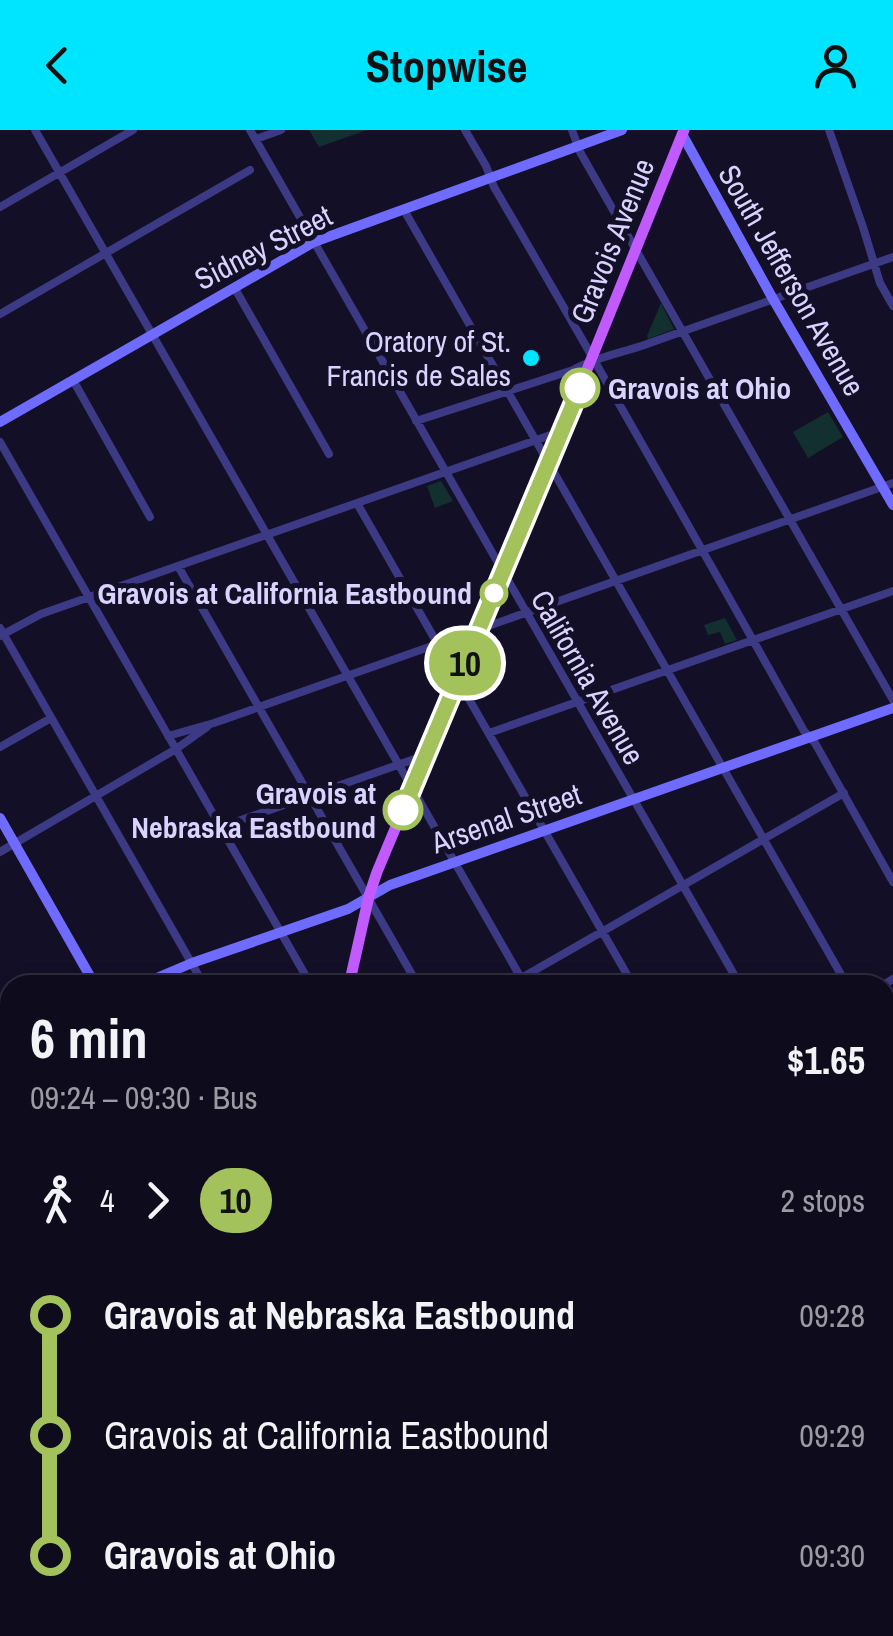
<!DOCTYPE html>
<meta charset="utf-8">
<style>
body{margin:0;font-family:"Archivo Narrow",sans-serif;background:#171425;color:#f1f3f6;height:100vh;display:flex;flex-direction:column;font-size:38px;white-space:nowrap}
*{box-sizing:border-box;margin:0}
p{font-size:32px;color:#9b9ba3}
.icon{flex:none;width:55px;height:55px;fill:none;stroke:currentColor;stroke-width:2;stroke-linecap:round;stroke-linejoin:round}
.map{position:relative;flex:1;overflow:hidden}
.details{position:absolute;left:0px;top:845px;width:895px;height:662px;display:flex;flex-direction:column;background:#0e0b1c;border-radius:30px 30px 0 0;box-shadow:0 5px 15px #0003,0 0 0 2px #2e2b3b}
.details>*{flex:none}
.badge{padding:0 20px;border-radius:32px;font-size:35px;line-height:65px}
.map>.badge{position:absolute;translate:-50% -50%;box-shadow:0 0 0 5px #fff}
.legs{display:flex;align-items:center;gap:15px;height:110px;padding:0 30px;font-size:32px}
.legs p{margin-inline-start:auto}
.overview{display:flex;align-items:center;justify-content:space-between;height:170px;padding:0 30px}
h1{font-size:55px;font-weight:700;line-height:75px}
ul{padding:0 30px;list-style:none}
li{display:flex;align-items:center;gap:35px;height:120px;font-size:38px}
li i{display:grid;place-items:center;width:15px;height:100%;margin:0 12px;background:currentColor}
li i::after{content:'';width:25px;height:25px;margin:-12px;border:8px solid;border-radius:50%;background:#0e0b1c}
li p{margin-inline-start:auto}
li:first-child i{background:linear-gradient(#0000 50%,currentColor 0)}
li:last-child i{background:linear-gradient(currentColor 50%,#0000 0)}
header{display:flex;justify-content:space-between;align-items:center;height:130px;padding:0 30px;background:#00e5ff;color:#111;font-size:45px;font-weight:700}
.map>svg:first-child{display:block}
.green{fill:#12302f}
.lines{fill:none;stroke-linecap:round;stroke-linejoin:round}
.street{stroke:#3d3a85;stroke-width:8}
.secondary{stroke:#6f6bff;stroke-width:10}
.primary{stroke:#c25bff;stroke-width:11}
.line-1-casing{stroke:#fff;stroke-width:22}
.line-1{stroke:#a3c25b;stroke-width:15}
.poi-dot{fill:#00e5ff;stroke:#130f26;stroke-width:4}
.stop-1-dot{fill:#fff;stroke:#a3c25b;stroke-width:5}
.labels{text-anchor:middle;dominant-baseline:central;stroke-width:10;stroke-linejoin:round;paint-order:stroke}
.street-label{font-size:30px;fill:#d9d4ff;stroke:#130f26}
.poi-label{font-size:30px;fill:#d9d4ff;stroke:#130f26;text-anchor:end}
.stop-label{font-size:30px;font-weight:bold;fill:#d9d4ff;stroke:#130f26;text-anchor:end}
</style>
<header><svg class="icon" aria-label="back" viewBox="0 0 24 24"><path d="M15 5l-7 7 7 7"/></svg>Stopwise<svg class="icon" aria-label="person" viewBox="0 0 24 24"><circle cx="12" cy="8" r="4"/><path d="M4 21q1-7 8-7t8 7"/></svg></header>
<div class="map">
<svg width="893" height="1506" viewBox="0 0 893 1506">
<rect width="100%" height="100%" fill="#130f26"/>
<path class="green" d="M 309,0 L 367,0 L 319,17 Z
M 661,173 L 674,199 L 648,209 L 647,206 Z
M 828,282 L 843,307 L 808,328 L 793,302 Z
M 441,351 L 453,371 L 435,378 L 427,356 Z
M 725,488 L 737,510 L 725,514 L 720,502 L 708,505 L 704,495 Z"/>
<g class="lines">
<path class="street" d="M 35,0 L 525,855
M 250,0 L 740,855
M 465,0 L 486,36 L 494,57 C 599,237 702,419 804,601 L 815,613 L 893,752
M 572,0 L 580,22 L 893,570
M 829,0 L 863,97 L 880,153 L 893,176
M 256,9 L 281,0
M 0,77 L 133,0
M 404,80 L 847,855
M 234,157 L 329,324
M 0,184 L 250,40
M 73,250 L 150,387
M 416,291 L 573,240 C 596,227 622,223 647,214 L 893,127
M 0,312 L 311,855
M 358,375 L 437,513
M 178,436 L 418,855
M 0,498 L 204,855
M 0,506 L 41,484 L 562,301
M 458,550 L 633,855
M 489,603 L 893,461
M 168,606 L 214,593 L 893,353
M 0,617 L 51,588
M 221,697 L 426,625
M 0,722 L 176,619 L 207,597
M 509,855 L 844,663
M 883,855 L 893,849
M 0,879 L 10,896
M 885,921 L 893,935
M 0,1036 L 10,1030
M 0,1049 L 10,1043
M 0,1064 L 10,1081
M 885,1068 L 893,1064
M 885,1108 L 893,1122
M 0,1146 L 10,1141
M 0,1255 L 10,1249
M 885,1296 L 893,1310
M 0,1362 L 10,1356
M 0,1436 L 10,1453
M 0,1468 L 10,1462
M 35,1498 L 40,1506
M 356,1498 L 361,1506
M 571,1498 L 576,1506
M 678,1498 L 683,1506
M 786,1498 L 791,1506
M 123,1506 L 137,1498
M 871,1506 L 893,1493"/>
<path class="secondary" d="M 682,4 L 773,169 L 893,375
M 0,292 L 314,112 L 622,0
M 0,688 L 95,855
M 140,855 L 192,833 L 348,779 L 390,755 L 893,578
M 0,934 L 10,928
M 885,1282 L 893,1277
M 464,1498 L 469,1506
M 495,1506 L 510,1498"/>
<path class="primary" d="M 349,855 L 369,766 L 377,742 L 582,252 L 684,0
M 245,1506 L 246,1498"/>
</g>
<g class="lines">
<g class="line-1-casing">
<path id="line-1" d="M 403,680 L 580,258"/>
</g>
<use href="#line-1" class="line-1"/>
</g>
<circle class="poi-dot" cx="531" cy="228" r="10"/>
<g class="stop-1-dot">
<circle cx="580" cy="258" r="18"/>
<circle cx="494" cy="463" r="12"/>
<circle cx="403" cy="680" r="18"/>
</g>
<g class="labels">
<g class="street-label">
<text transform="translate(612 111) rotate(-68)">Gravois Avenue</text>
<text transform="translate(263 117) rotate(-27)">Sidney Street</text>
<text transform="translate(792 150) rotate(60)">South Jefferson Avenue</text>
<text transform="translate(588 547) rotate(60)">California Avenue</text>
<text transform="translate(506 688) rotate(-19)">Arsenal Street</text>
</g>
<g class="poi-label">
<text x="511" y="211">Oratory of St.<tspan x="511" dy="34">Francis de Sales</tspan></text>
</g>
<g class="stop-label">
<text x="608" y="258" text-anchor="start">Gravois at Ohio</text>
<text x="472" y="463">Gravois at California Eastbound</text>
<text x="376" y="663">Gravois at<tspan x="376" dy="34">Nebraska Eastbound</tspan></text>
</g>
</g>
</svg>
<b class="badge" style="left:465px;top:533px;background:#a3c25b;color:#111">10</b>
<section class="details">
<div class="overview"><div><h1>6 min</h1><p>09:24 – 09:30 · Bus</p></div><b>$1.65</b></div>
<div class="legs"><svg class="icon" aria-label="walk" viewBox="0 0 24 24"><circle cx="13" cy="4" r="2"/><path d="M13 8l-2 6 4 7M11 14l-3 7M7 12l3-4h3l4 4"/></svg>4<svg class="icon" aria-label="forward" viewBox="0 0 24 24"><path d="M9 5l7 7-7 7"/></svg><b class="badge" style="background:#a3c25b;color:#111">10</b><p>2 stops</p></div>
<ul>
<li><i style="color:#a3c25b"></i><b>Gravois at Nebraska Eastbound</b><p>09:28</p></li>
<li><i style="color:#a3c25b"></i><span>Gravois at California Eastbound</span><p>09:29</p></li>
<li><i style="color:#a3c25b"></i><b>Gravois at Ohio</b><p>09:30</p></li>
</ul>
</section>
</div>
